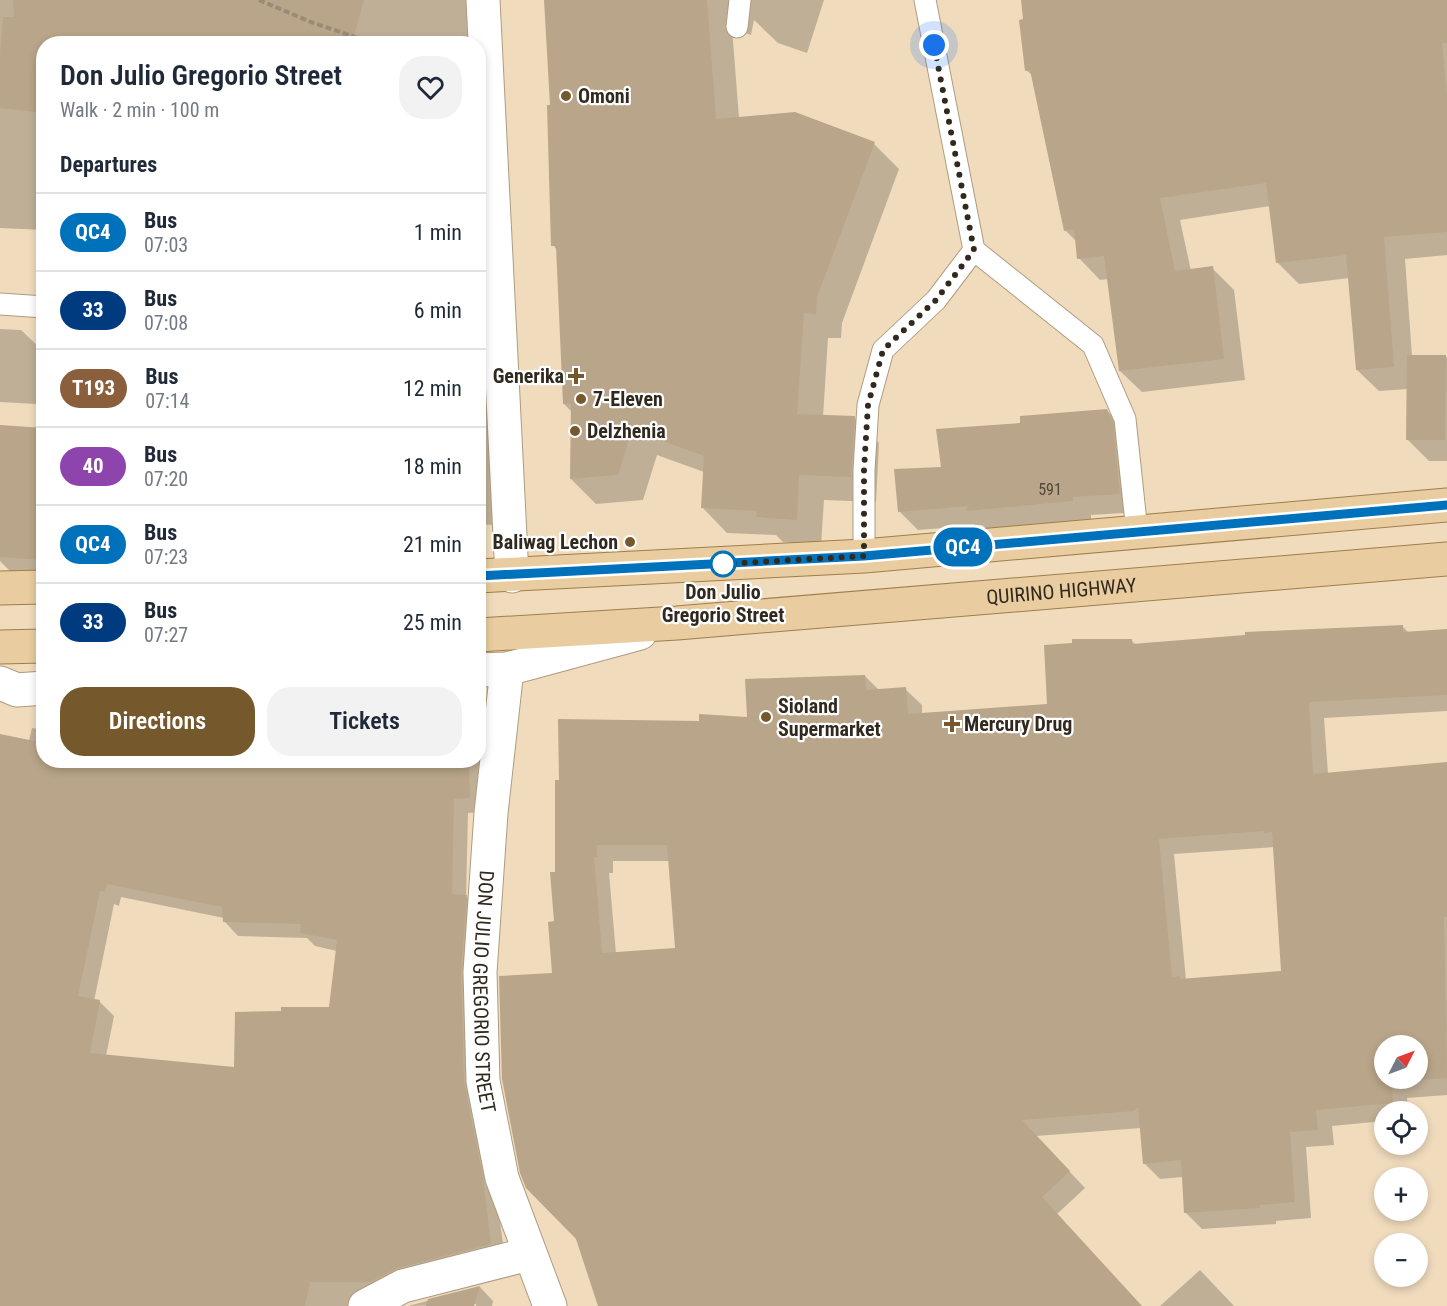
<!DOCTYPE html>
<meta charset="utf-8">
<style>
body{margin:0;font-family:"Roboto Condensed",sans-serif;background:#f2f2f3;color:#1f2937;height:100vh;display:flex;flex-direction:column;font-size:22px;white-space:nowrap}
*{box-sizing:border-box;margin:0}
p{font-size:20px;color:#747a83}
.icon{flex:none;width:33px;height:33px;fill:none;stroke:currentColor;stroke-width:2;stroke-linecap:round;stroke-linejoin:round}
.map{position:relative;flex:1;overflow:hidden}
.drawer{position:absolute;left:36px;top:36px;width:450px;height:732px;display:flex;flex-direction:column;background:#fff;border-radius:24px;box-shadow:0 3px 9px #0003}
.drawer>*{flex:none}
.badge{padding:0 12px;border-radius:20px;font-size:21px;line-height:39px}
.needle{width:39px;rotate:48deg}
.buttons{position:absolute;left:1374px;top:1035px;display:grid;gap:12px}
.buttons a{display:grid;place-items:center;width:54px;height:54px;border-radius:50%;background:#fff;box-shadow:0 3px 9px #0003;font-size:30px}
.you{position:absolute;width:30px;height:30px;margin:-15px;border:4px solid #fff;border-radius:50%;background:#1a73e8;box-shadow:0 0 0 9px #1a73e833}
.map>.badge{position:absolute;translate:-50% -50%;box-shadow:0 0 0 3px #fff}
h2{padding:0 24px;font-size:22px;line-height:54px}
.round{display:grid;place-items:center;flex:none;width:63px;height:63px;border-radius:24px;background:#f2f2f3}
.summary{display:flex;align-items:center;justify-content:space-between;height:102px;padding:0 24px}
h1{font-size:28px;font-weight:600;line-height:45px}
.button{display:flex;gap:12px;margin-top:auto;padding:12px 24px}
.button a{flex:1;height:69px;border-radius:24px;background:#75592c;color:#fff;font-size:24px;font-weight:600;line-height:69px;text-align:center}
.button a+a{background:#f2f2f3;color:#1f2937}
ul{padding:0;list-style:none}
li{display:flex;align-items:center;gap:18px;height:78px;padding:0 24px;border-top:2px solid #e0e1e3}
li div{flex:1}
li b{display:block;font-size:22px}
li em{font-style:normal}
li .badge{min-width:66px;font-weight:700;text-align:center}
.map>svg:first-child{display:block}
.shadow{fill:#0003;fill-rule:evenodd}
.building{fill:#b9a589;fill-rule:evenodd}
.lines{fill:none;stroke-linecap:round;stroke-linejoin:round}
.service-casing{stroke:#af9c80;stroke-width:23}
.minor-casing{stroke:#af9c80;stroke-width:35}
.tertiary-casing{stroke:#af9c80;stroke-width:35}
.primary-casing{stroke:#9f7e49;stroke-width:35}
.path{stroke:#9a8b76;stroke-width:4;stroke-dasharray:6 3;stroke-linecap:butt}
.service{stroke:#fff;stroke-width:21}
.minor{stroke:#fff;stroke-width:33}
.tertiary{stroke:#fff;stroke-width:33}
.primary{stroke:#e9cda0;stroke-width:33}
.line-casing{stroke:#fff;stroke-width:14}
.line{stroke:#0072bc;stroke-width:9}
.walk{stroke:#31291e;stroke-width:6;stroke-dasharray:0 10.8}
.poi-dot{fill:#75592c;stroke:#fff;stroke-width:2}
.stop-dot{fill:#fff;stroke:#0072bc;stroke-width:3}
.labels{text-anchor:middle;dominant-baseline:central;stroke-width:4.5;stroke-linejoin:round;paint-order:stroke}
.number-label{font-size:16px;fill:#534839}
.poi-label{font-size:20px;font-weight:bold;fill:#31291e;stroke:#fff;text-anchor:start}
.street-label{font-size:20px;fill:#31291e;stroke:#fff}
.stop-label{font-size:20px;font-weight:bold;fill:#31291e;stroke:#fff}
</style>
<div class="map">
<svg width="1447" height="1306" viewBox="0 0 1447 1306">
<rect width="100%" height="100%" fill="#f0dbbd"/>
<path class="shadow" d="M 0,0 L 473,0 L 471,44 L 44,44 L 44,230 L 0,228 Z
M 546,0 L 824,0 L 807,53 L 778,43 L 754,20 L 751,35 L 732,28 L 739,118 L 874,144 L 899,169 L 842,323 L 841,338 L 828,338 L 823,417 L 854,417 L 879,443 L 876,502 L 824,500 L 821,545 L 783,542 L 776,535 L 727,533 L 702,507 L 704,472 L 657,455 L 643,500 L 596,504 L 571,479 L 572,412 L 564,404 L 557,250 L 553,245 L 552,107 Z
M 1023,0 L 1447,0 L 1447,255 L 1405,259 L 1412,356 L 1447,357 L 1447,461 L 1429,461 L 1407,439 L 1408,389 L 1379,391 L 1357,370 L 1350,278 L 1299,284 L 1278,263 L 1270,206 L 1180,220 L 1191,271 L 1212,268 L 1234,290 L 1245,380 L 1142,392 L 1120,371 L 1108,279 L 1100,280 L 1079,258 L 1077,242 L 1065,230 L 1033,76 L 1026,70 Z
M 478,110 L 494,310 L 492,525 L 478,524 Z
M 0,329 L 21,330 L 40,348 L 36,404 L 0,402 Z
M 1106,410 L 1125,429 L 1138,512 L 1091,515 L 1091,519 L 987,529 L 982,525 L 918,530 L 899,511 L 942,469 L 1022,424 Z
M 0,427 L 44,429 L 44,576 L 14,575 L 0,561 Z
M 1402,626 L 1409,633 L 1447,631 L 1447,711 L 1324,718 L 1328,774 L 1447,764 L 1447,1095 L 1407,1098 L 1408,1112 L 1384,1112 L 1384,1121 L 1332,1126 L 1334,1145 L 1306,1147 L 1311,1218 L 1276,1221 L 1276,1224 L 1202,1229 L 1185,1212 L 1183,1177 L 1160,1179 L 1144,1163 L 1141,1128 L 1036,1136 L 1085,1188 L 1057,1214 L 1141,1306 L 599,1306 L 553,974 L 557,873 L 700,722 L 748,719 L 865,676 L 879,690 L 905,689 L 922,705 L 922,714 L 1049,705 L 1131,640 L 1136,645 L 1247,637 L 1246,633 ZM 1275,847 L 1283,973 L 1186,980 L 1174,854 ZM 613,861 L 670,861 L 676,949 L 616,954 L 609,873 L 613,873 ZM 1384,1046 L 1418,1046 L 1418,1078 L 1384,1078 Z
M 478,710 L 483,710 L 497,724 L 484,812 L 468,813 L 466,896 L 480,910 L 496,1193 L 505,1258 L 367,1306 L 0,1306 L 0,736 L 29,741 L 32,728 L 44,730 L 44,760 L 478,760 ZM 121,897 L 224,918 L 224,921 L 238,936 L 307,938 L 315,946 L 337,951 L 331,1009 L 283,1013 L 236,1069 L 106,1056 L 114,1016 L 100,1002 L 94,1001 L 114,904 L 119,906 Z
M 1200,1270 L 1234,1306 L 1160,1306 Z
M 480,1287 L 493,1301 L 492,1306 L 476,1306 L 476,1304 L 408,1306 Z"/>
<path class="building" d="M 13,0 L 364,0 L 352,44 L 44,44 L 44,113 L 0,108 L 0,54 L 3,17 L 14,17 Z
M 544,0 L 707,0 L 716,119 L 795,112 L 875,142 L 817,297 L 816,314 L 804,313 L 797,414 L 855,416 L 851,477 L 799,475 L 797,520 L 756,517 L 757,511 L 701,508 L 704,456 L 632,430 L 618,475 L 570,479 L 571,404 L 563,404 L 556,246 L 551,246 L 547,105 L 550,105 Z
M 1021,0 L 1447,0 L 1447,43 L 1442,43 L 1447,95 L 1447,232 L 1384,237 L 1394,367 L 1356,370 L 1346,255 L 1276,263 L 1266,183 L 1160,198 L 1175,271 L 1213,266 L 1224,359 L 1119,371 L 1104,256 L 1077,259 L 1074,229 L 1064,231 L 1030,70 L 1025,71 L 1019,20 L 1023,19 Z
M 1407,355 L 1446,355 L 1445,440 L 1406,440 Z
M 1107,409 L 1113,422 L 1120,494 L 1073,497 L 1073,501 L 966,511 L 968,506 L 898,512 L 894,469 L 941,467 L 936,429 L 1020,423 L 1020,416 Z
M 0,425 L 44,428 L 44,560 L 0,557 Z
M 1403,625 L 1403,632 L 1447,629 L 1447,695 L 1309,702 L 1313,774 L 1447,762 L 1447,917 L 1444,917 L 1447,1078 L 1392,1082 L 1393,1103 L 1316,1110 L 1318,1130 L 1290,1132 L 1295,1202 L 1260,1205 L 1260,1208 L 1184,1213 L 1181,1160 L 1143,1164 L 1138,1107 L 1134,1111 L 1022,1120 L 1070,1171 L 1042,1197 L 1142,1306 L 598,1306 L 576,1239 L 526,1188 L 520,1173 L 502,1079 L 499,976 L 552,973 L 548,922 L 554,921 L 550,872 L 555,872 L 555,780 L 559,780 L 558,719 L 699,721 L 699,714 L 747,717 L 745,679 L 865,675 L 866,690 L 906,687 L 908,714 L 1047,704 L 1044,645 L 1072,643 L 1072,639 L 1132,639 L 1132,644 L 1245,635 L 1245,632 ZM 1264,831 L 1264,833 L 1272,832 L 1281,971 L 1180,979 L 1180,976 L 1172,977 L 1159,839 ZM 597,845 L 667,845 L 675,948 L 602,953 L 594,857 L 597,857 ZM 1384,1046 L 1418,1046 L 1418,1078 L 1384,1078 Z
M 0,734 L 44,743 L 44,760 L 469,760 L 470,798 L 454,799 L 452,894 L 467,895 L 461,972 L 464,1082 L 483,1178 L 491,1244 L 398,1268 L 370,1282 L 310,1282 L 305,1306 L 0,1306 ZM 107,884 L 222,907 L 223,922 L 301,924 L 300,933 L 337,940 L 329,1007 L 281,1007 L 281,1011 L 235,1012 L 234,1067 L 90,1053 L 100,1000 L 78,996 L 100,891 L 105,892 Z
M 480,1286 L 474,1306 L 426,1306 L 428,1299 Z"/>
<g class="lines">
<g class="service-casing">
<path id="service" d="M 737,27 L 740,0
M 974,250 L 1093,345 L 1125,419 L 1137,532
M 0,304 L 44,307
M 864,556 L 864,470 L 868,405 L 883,350 L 936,300 L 974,250 L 925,0"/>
</g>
<g class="minor-casing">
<g id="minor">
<path id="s1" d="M 507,669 L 491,813 L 480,972 L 483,1081 L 502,1178 L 550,1306"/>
<path d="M 478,670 L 507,669 L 640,633"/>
<path d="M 0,683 L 17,690 L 44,688"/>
<path d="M 365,1306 L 403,1286 L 529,1254"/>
</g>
</g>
<g class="tertiary-casing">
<path id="tertiary" d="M 483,0 L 512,576"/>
</g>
<g class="primary-casing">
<g id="primary">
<path d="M 478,576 L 864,556 L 1447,505"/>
<path d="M 0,588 L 44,587"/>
<path id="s2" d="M 478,635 L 677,623 L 1447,559"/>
<path d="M 0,647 L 44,646"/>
</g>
</g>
<path class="path" d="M 259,0 L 311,22 L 375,44"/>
<use href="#service" class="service"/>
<use href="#minor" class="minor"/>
<use href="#tertiary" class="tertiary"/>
<use href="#primary" class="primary"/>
</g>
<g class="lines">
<g class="line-casing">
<path id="line" d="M 478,576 L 864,556 L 1447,505"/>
</g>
<use href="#line" class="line"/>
<path class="walk" d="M 723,564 L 864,556 L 864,470 L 868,405 L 883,350 L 936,300 L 974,250 L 934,45"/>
</g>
<g class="poi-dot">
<circle cx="566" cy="96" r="6"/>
<path d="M573 367h6v6h6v6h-6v6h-6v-6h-6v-6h6z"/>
<circle cx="581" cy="399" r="6"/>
<circle cx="575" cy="431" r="6"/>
<circle cx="630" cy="542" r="6"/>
<circle cx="766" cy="717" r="6"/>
<path d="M949 715h6v6h6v6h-6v6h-6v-6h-6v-6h6z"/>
</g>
<circle class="stop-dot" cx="723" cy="564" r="12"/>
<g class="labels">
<g class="number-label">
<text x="1050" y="489">591</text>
</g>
<g class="poi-label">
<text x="578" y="96">Omoni</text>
<text x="564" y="376" text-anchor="end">Generika</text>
<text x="593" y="399">7-Eleven</text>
<text x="587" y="431">Delzhenia</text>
<text x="618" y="542" text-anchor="end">Baliwag Lechon</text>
<text x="778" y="706">Sioland<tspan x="778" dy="23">Supermarket</tspan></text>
<text x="964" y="724">Mercury Drug</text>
</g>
<g class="street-label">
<text stroke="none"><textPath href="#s2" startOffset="585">QUIRINO HIGHWAY</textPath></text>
<text stroke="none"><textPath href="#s1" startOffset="324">DON JULIO GREGORIO STREET</textPath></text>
</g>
<g class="stop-label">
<text x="723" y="592">Don Julio<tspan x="723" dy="23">Gregorio Street</tspan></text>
</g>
</g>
</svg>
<div class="buttons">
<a><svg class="needle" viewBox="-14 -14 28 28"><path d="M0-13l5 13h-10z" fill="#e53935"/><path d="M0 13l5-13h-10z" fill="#747a83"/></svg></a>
<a><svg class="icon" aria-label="locate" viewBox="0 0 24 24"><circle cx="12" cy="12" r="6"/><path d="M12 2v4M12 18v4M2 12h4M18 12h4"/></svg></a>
<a>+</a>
<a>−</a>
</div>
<div class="you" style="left:934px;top:45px"></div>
<b class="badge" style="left:963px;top:547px;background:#0072bc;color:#fff">QC4</b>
<section class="drawer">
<div class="summary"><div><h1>Don Julio Gregorio Street</h1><p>Walk · 2 min · 100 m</p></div><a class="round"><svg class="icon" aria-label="heart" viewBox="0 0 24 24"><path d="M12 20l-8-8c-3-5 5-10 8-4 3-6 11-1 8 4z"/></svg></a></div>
<h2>Departures</h2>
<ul>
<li><span class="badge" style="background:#0072bc;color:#fff">QC4</span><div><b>Bus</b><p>07:03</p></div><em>1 min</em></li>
<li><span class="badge" style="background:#003b80;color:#fff">33</span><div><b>Bus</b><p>07:08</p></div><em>6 min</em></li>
<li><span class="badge" style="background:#8b5e3c;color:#fff">T193</span><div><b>Bus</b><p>07:14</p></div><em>12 min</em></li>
<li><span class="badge" style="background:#8e44ad;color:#fff">40</span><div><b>Bus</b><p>07:20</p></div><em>18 min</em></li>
<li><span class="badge" style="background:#0072bc;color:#fff">QC4</span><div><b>Bus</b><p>07:23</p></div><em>21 min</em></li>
<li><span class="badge" style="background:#003b80;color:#fff">33</span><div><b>Bus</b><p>07:27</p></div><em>25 min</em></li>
</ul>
<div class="button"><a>Directions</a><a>Tickets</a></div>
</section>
</div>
